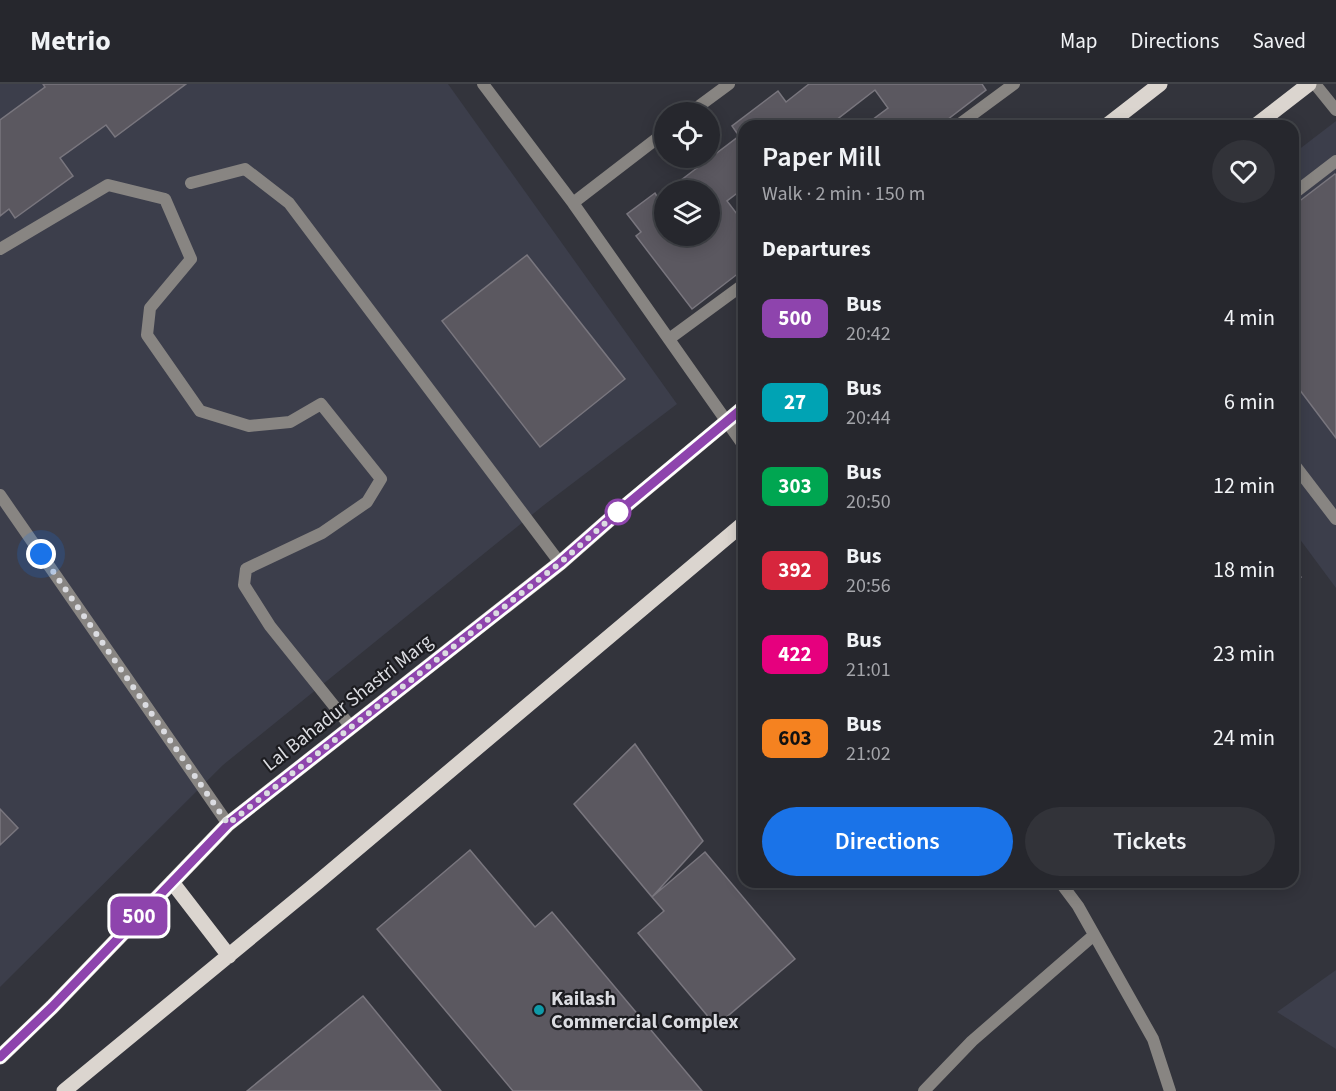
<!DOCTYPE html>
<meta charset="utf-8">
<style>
body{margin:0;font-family:"Source Sans 3",sans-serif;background:#323339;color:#f1f3f6;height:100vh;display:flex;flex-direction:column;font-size:22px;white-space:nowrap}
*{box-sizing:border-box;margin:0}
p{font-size:20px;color:#a4a5aa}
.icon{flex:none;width:33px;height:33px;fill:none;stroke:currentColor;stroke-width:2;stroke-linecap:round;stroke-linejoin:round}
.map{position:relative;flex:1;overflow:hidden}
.panel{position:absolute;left:738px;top:36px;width:561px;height:768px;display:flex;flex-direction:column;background:#26272d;border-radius:18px;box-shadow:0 3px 15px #0003,0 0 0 2px #424449}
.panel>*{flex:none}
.badge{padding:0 12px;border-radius:9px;font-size:21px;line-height:39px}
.buttons{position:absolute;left:654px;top:18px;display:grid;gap:12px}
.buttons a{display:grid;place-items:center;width:66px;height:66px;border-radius:50%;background:#26272d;box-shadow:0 3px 15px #0003,0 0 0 2px #424449;font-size:30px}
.you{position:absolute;width:30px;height:30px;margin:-15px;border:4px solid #fff;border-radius:50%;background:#1a73e8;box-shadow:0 0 0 9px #1a73e833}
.map>.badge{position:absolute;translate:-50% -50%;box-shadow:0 0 0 3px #fff}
h2{padding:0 24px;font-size:22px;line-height:54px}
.round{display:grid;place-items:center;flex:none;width:63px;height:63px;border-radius:32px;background:#323339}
.head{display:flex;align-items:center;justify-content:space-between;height:102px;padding:0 24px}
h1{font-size:28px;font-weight:600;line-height:45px}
.primary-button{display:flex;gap:12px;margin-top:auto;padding:12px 24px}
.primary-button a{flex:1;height:69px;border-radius:36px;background:#1a73e8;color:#fff;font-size:24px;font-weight:600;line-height:69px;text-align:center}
.primary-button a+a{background:#323339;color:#f1f3f6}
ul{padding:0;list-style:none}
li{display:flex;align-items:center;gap:18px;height:84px;padding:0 24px}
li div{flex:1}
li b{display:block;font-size:22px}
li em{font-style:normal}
li .badge{min-width:66px;font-weight:700;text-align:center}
header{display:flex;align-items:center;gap:36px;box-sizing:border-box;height:84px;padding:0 30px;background:#26272d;border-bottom:2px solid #424449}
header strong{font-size:28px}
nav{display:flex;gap:33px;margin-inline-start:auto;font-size:21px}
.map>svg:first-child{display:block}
.built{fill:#3c3e4b}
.building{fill:#5b5860;stroke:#79767e;stroke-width:1.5}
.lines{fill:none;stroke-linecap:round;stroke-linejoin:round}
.lane{stroke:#888582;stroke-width:12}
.street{stroke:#888582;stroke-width:12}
.primary{stroke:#dbd5cf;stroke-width:15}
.line-casing{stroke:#fff;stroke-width:14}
.line{stroke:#8e44ad;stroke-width:9}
.walk{stroke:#dbdce1;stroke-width:6;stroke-dasharray:0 10.8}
.stop-dot{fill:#fff;stroke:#8e44ad;stroke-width:3}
.culture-dot{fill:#0f9aa8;stroke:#1c1c20;stroke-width:2}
.labels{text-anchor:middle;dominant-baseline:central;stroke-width:4.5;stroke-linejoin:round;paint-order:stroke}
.street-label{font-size:20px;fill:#dbdce1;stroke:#1c1c20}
.poi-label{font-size:20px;font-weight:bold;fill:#dbdce1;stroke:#1c1c20;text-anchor:start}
</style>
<header>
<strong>Metrio</strong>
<nav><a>Map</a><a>Directions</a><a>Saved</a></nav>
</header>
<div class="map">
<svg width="1336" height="1007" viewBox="0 0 1336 1007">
<rect width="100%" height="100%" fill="#33343c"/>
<path class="built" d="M 0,0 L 448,0 L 677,320 L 544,421 L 223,681 L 0,903 Z
M 1336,37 L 1336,504 L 1293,446 L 1293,70 Z
M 1336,886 L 1336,965 L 1277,928 Z"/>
<path class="building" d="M 43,0 L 186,0 L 115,53 L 106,41 L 60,74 L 73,92 L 15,134 L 9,125 L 0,132 L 0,36 L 45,3 Z
M 809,0 L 982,0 L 986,6 L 939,42 L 864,42 L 888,24 L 875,6 L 835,37 L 839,42 L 744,42 L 744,104 L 727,117 L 740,134 L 744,131 L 744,185 L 692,225 L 636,152 L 641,148 L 627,130 L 655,109 L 658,114 L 664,109 L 664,152 L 710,152 L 710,106 L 668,106 L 739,52 L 732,42 L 778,7 L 786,18 Z
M 1335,90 L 1336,91 L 1336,354 L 1293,297 L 1293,122 Z
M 527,171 L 625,295 L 540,363 L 442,237 Z
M 1293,482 L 1301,493 L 1293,499 Z
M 635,660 L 703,757 L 652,813 L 574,720 Z
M 0,725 L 18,744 L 0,761 Z
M 470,766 L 535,843 L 552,828 L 702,1007 L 513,1007 L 377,845 Z
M 705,768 L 795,875 L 716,942 L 638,849 L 664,827 L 652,813 Z
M 363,912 L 441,1007 L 247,1007 Z"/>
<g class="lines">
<path class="lane" d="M 1315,0 L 1336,26
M 191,99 L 245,85 L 289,119 L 560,479
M 1293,110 L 1336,77
M 0,165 L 108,101 L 165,115 L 191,175 L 150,224 L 147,251 L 200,327 L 249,342 L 290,338 L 321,320 L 381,395 L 367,418 L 322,449 L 246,485 L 244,501 L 270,542 L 351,643
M 1293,379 L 1336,435
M 0,411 L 228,740"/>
<path class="street" d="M 483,0 L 573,119 L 744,362
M 691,28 L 729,0
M 957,42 L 1014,0
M 573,119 L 664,49
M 669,255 L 744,200
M 1060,798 L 1078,822 L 1153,955 L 1170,1007
M 924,1007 L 972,957 L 1094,851"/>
<path class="primary" d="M 1106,42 L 1160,0
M 1255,42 L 1309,0
M 172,798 L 229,872
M 0,973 L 52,923 L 228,740 L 560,479 L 618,428 L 744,323
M 64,1007 L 318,798 L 744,439"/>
</g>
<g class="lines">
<g class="line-casing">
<path id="line" d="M 0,973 L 52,923 L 228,740 L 560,479 L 618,428 L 744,323"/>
</g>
<use href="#line" class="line"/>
<path class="walk" d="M 41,470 L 228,740 L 560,479 L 618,428"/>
</g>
<circle class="stop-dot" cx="618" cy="428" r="12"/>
<circle class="culture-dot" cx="539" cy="926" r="6"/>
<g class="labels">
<g class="street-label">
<text transform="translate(348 619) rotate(-38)">Lal Bahadur Shastri Marg</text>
</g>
<g class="poi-label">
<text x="551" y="915">Kailash<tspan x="551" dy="23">Commercial Complex</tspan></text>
</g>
</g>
</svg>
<div class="buttons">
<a><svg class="icon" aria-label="locate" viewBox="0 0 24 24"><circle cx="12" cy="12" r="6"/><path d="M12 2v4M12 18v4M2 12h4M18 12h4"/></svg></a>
<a><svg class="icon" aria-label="layers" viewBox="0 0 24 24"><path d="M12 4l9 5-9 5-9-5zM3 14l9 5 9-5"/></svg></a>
</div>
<div class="you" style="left:41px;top:470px"></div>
<b class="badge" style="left:139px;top:832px;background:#8e44ad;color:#fff">500</b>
<section class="panel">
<div class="head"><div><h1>Paper Mill</h1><p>Walk · 2 min · 150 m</p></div><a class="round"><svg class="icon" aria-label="heart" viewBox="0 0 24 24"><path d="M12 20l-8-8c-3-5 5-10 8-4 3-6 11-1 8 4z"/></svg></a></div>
<h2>Departures</h2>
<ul>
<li><span class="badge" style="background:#8e44ad;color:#fff">500</span><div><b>Bus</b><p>20:42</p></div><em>4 min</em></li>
<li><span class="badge" style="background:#00a3b4;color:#fff">27</span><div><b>Bus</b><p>20:44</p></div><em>6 min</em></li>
<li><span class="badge" style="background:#00a651;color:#fff">303</span><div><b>Bus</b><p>20:50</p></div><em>12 min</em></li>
<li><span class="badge" style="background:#d7263d;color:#fff">392</span><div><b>Bus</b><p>20:56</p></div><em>18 min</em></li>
<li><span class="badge" style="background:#e6007e;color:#fff">422</span><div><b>Bus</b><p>21:01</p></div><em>23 min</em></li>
<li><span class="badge" style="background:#f58220;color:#111">603</span><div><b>Bus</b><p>21:02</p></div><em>24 min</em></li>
</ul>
<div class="primary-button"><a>Directions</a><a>Tickets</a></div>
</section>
</div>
